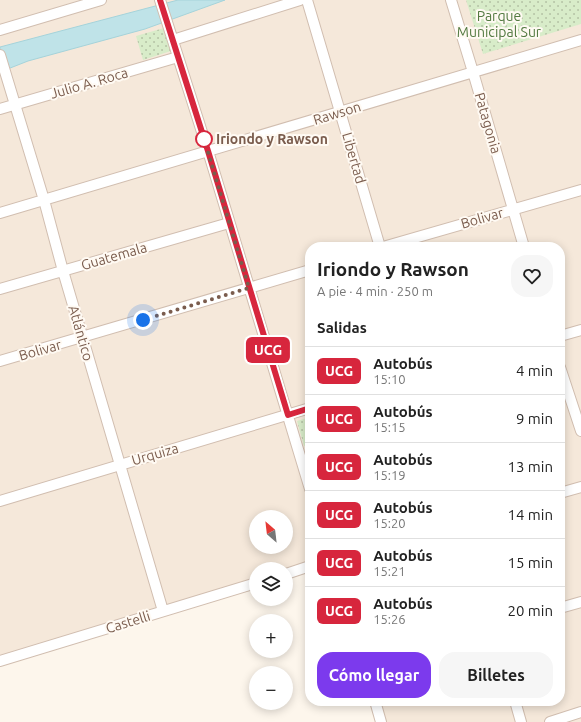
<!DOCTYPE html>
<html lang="es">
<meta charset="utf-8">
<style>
body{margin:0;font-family:Ubuntu,sans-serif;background:#f6f6f6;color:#222;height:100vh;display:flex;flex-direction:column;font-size:15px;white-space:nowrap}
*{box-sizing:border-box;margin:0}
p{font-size:13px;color:#767676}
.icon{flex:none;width:22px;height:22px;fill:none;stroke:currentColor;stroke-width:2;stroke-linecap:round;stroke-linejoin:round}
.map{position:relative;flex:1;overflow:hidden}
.sheet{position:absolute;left:305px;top:242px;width:260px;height:464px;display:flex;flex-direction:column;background:#fff;border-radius:16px;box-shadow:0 2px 10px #0003}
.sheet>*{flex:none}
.badge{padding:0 8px;border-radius:6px;font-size:14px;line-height:26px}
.needle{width:26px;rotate:332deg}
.controls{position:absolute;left:249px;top:510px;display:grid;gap:8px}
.controls a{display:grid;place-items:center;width:44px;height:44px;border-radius:50%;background:#fff;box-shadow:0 2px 10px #0003;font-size:20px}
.you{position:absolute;width:20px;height:20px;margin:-10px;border:3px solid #fff;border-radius:50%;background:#1a73e8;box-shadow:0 0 0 6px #1a73e833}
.map>.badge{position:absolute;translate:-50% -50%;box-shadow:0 0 0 2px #fff}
h2{padding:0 12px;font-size:15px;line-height:36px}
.round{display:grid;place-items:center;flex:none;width:42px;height:42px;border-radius:16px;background:#f6f6f6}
.head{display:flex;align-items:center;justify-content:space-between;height:68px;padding:0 12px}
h1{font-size:19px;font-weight:700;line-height:30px}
.button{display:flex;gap:8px;margin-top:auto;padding:8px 12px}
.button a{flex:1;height:46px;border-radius:16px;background:#7c3aed;color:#fff;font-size:16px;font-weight:700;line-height:46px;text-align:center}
.button a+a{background:#f6f6f6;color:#222}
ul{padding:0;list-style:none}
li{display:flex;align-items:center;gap:12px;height:48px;padding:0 12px;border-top:1px solid #e0e0e0}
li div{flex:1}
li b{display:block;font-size:15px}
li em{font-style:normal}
li .badge{min-width:44px;font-weight:700;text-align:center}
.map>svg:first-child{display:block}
.residential{fill:#f5e8da;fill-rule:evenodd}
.grass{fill:url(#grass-dots)}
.water{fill:#bfe3e8;stroke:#a5d3da}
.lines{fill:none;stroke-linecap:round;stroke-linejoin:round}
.minor-casing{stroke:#d1beb0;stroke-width:12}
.minor{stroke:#fff;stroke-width:10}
.line-casing{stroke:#fff;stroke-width:9}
.line{stroke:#d7263d;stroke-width:6}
.walk{stroke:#7a5c4d;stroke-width:4;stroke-dasharray:0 7.2}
.stop-dot{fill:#fff;stroke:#d7263d;stroke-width:2}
.labels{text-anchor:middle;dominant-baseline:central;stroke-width:4;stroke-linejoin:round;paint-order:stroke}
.park-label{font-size:14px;fill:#537a41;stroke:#fffaf3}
.street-label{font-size:14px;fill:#7a5c4d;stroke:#fffaf3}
.stop-label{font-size:14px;font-weight:bold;fill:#7a5c4d;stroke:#fffaf3;text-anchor:start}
</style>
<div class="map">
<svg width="581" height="722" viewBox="0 0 581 722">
<defs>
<pattern id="grass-dots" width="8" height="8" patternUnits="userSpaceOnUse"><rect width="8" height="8" fill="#d8ecc9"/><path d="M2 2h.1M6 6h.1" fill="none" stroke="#b4c2a5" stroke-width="1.8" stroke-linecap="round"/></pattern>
</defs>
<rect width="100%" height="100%" fill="#fdf6ec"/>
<path class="residential" d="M 0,0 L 581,0 L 581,722 L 381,722 L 375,701 L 560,701 L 560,247 L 310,247 L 310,566 L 286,569 L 256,569 L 256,583 L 0,661 ZM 256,517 L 286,517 L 286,547 L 256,547 Z"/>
<path class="grass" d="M 466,0 L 581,0 L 581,24 L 483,54 Z
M 164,28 L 171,51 L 143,60 L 136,36 Z
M 310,417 L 310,444 L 304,446 L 297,421 Z"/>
<path class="water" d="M 178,0 L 225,0 L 145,29 L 28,61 L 0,72 L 0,47 Z"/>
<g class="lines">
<g class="minor-casing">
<path id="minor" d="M 160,0 L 208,151 L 310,489
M 307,0 L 380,247
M 451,0 L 473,72 L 524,247
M 0,30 L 101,0
M 173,40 L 300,0
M 0,55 L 44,200 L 63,271 L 163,611
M 0,109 L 178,57
M 0,213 L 581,40
M 383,247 L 581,190
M 0,289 L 229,223
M 560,336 L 581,330
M 0,361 L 310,270
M 560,367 L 581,431
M 560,493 L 581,487
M 0,501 L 310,408
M 286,574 L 310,566
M 560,608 L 581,602
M 0,661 L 256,583
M 375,701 L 381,722
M 515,701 L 521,722
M 550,722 L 581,712"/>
</g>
<use href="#minor" class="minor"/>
</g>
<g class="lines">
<g class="line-casing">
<path id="line" d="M 160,0 L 208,151 L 288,415 L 310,408"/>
</g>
<use href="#line" class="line"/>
<path class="walk" d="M 143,320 L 249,288 L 204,139"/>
</g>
<circle class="stop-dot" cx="204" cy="139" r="8"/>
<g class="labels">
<g class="park-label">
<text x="499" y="16">Parque<tspan x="499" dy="16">Municipal Sur</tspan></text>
</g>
<g class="street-label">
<text transform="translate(89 83) rotate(-16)">Julio A. Roca</text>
<text transform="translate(337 113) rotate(-17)">Rawson</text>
<text transform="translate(488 123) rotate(74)">Patagonia</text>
<text transform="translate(354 158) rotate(74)">Libertad</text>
<text transform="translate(482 218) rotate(-16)">Bolivar</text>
<text transform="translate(114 256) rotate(-16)">Guatemala</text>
<text transform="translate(81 333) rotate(74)">Atlántico</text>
<text transform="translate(40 350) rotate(-16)">Bolivar</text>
<text transform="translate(155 454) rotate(-16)">Urquiza</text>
<text transform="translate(128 622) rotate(-17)">Castelli</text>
</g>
<g class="stop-label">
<text x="216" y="139">Iriondo y Rawson</text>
</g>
</g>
</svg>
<div class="controls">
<a><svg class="needle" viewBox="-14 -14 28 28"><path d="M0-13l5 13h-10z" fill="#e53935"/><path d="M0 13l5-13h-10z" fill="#767676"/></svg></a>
<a><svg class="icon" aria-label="layers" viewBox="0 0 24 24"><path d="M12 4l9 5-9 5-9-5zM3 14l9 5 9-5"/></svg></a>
<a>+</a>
<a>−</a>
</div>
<div class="you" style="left:143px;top:320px"></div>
<b class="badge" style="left:268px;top:350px;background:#d7263d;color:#fff">UCG</b>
<section class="sheet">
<div class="head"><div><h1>Iriondo y Rawson</h1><p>A pie · 4 min · 250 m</p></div><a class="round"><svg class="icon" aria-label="heart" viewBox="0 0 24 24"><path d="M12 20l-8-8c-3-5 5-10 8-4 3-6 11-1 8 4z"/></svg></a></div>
<h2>Salidas</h2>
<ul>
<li><span class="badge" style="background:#d7263d;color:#fff">UCG</span><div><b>Autobús</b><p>15:10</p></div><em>4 min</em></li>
<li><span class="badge" style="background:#d7263d;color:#fff">UCG</span><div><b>Autobús</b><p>15:15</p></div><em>9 min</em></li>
<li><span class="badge" style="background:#d7263d;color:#fff">UCG</span><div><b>Autobús</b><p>15:19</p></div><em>13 min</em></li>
<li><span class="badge" style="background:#d7263d;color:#fff">UCG</span><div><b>Autobús</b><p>15:20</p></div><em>14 min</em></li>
<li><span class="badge" style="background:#d7263d;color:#fff">UCG</span><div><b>Autobús</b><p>15:21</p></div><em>15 min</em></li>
<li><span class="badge" style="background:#d7263d;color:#fff">UCG</span><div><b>Autobús</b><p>15:26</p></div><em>20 min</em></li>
</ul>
<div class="button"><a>Cómo llegar</a><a>Billetes</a></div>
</section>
</div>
